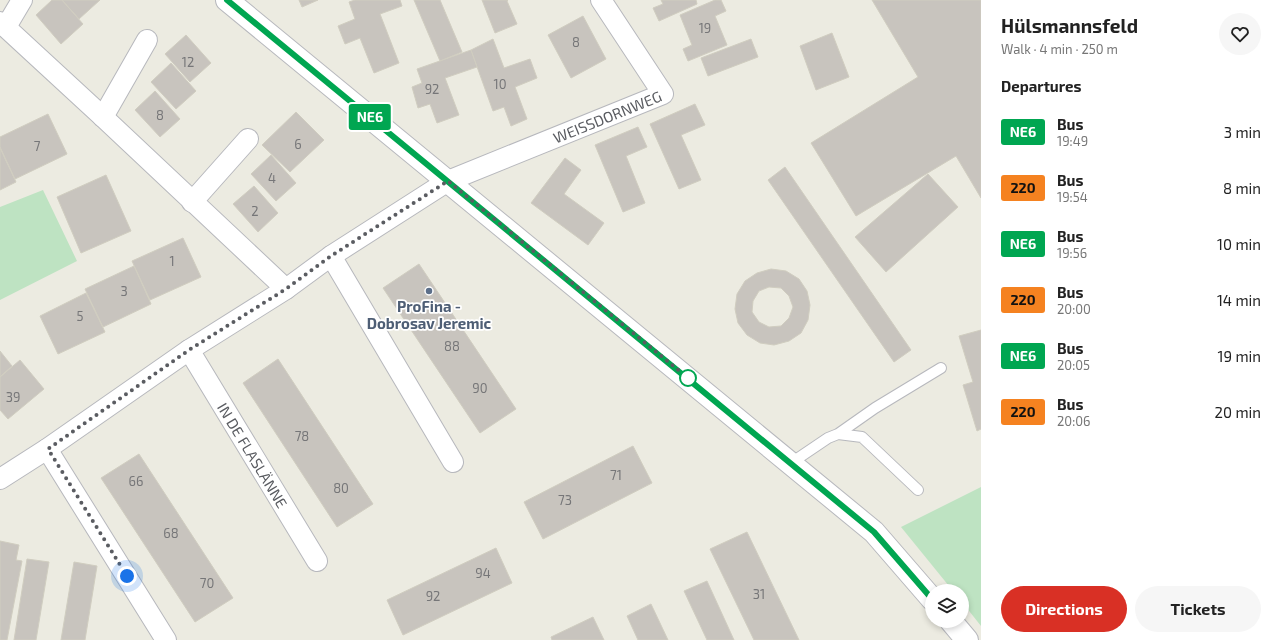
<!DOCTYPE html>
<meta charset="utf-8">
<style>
body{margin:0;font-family:"Exo 2",sans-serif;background:#f6f6f6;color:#222;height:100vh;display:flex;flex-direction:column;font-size:15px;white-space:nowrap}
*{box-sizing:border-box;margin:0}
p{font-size:13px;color:#767676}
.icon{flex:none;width:22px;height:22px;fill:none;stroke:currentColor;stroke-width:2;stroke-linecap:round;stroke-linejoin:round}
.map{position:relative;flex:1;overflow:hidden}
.side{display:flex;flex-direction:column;background:#fff;width:300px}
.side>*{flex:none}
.badge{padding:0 8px;border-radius:3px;font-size:14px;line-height:26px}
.controls{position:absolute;left:925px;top:584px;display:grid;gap:8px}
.controls a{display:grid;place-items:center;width:44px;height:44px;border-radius:50%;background:#fff;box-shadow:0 2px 6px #0003;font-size:20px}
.you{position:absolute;width:20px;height:20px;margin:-10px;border:3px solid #fff;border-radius:50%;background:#1a73e8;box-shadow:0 0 0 6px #1a73e833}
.map>.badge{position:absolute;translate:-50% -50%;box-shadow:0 0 0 2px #fff}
h2{padding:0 20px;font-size:15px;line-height:36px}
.round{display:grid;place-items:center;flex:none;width:42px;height:42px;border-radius:21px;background:#f6f6f6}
.overview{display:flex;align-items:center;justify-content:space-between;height:68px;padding:0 20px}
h1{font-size:19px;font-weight:700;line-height:30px}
.button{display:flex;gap:8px;margin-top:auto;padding:8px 20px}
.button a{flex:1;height:46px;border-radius:24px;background:#d93025;color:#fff;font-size:16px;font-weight:700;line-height:46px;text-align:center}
.button a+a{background:#f6f6f6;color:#222}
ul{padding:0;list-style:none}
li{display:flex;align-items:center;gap:12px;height:56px;padding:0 20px}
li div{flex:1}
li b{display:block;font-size:15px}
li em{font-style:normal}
li .badge{min-width:44px;font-weight:700;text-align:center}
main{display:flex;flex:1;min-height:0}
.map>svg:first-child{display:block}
.green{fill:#bee3c2}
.building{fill:#c8c4be;stroke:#d0cdc0;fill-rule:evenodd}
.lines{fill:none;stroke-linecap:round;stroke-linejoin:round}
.service-casing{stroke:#b7b8bd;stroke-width:12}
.minor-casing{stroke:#b7b8bd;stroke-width:22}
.tertiary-casing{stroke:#b7b8bd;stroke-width:24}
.service{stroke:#fff;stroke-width:10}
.minor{stroke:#fff;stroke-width:20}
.tertiary{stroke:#fff;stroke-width:22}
.line-casing{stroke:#fff;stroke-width:9}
.line{stroke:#00a651;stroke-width:6}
.walk{stroke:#5a5c61;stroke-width:4;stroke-dasharray:0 7.2}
.service-dot{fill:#5c6f8a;stroke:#fff;stroke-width:1.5}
.stop-dot{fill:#fff;stroke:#00a651;stroke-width:2}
.labels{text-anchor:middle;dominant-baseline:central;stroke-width:3.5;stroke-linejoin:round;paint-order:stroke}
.number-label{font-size:13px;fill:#767678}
.street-label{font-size:15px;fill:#5a5c61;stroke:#fff}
.service-label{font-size:15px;font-weight:bold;fill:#4e5e75;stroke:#fff}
</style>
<main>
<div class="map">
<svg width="981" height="640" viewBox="0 0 981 640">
<rect width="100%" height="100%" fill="#ecebe1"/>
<path class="green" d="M 43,190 L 77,261 L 0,300 L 0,207 Z
M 981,487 L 981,626 L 962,602 L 962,591 L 953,591 L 901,527 Z"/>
<path class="building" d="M 52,0 L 62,0 L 83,24 L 61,44 L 36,15 Z
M 62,0 L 100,0 L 79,19 Z
M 299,0 L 318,0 L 302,7 Z
M 355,0 L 400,0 L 402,6 L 380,14 L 399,63 L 374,73 L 360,38 L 345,44 L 338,26 L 355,19 L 349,2 Z
M 414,0 L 440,0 L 462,52 L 440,61 Z
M 482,0 L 508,0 L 507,1 L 517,24 L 495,33 Z
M 661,0 L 696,0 L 697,4 L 659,21 L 653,8 L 663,4 Z
M 715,0 L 721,0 L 726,11 L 715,16 L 727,45 L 688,61 L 683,49 L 692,45 L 680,15 Z
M 872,0 L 981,0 L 981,198 L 956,156 L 856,216 L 811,143 L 918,77 Z
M 583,16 L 606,59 L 571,78 L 548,35 Z
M 832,33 L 849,77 L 816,90 L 800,46 Z
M 186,35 L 211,63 L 190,82 L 165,54 Z
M 493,39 L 504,68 L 530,59 L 537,78 L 515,87 L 527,119 L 511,126 L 504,107 L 493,111 L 471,50 Z
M 751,39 L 758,57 L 708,76 L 701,58 Z
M 471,50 L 477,67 L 445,78 L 459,115 L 437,123 L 430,104 L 418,108 L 412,87 L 422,83 L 417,69 Z
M 171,63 L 196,91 L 176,109 L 151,82 Z
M 155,91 L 180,119 L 160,137 L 135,110 Z
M 695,104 L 705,125 L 681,135 L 701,180 L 679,189 L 650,124 Z
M 296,112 L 324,140 L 290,172 L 262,145 Z
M 48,114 L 67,154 L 15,179 L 0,147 L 0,137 Z
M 638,127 L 647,147 L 626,156 L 645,203 L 623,212 L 595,145 Z
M 0,148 L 16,182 L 0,190 Z
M 271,155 L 296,183 L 276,201 L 251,174 Z
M 565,158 L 581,170 L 564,194 L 604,223 L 588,245 L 531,203 Z
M 785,167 L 911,350 L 894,362 L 768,180 Z
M 928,174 L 958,207 L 886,272 L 855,237 Z
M 106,175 L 131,231 L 81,253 L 57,197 Z
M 254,186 L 278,213 L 258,232 L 233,204 Z
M 183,238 L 201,277 L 150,300 L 132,261 Z
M 419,264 L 516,409 L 480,433 L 383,288 Z
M 134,266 L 151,304 L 103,327 L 85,289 Z
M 771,269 L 786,271 L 799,279 L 807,291 L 810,305 L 808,320 L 801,333 L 789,341 L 774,345 L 760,343 L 747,335 L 738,323 L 735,309 L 737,294 L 745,281 L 757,273 ZM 769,287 L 781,288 L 789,296 L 793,307 L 789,318 L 781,326 L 769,327 L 759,322 L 752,312 L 753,301 L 759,291 Z
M 86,293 L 105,332 L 58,354 L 40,316 Z
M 981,330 L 981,429 L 977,431 L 963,385 L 973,382 L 959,336 Z
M 0,351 L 12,366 L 0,377 Z
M 278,359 L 373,504 L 337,527 L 243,383 Z
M 20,360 L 44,389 L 8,419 L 0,410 L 0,377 Z
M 633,446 L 652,483 L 543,539 L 524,502 Z
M 139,454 L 233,598 L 195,622 L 101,478 Z
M 747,532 L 799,640 L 754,640 L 710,549 Z
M 0,541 L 19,545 L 16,560 L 22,561 L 7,640 L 0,640 Z
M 496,548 L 512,583 L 403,635 L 387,600 Z
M 27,559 L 49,562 L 36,640 L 14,640 Z
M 74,562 L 97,566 L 85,640 L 61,640 Z
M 707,581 L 734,640 L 707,640 L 684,591 Z
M 651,604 L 668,640 L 638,640 L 627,616 Z
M 593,617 L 604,640 L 552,640 L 551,637 Z"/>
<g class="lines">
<g class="service-casing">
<path id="service" d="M 838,434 L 875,408 L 941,368
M 791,463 L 828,438 L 838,434 L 862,437 L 918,490"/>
</g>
<g class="minor-casing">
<g id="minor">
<path d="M 0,22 L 103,117 L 286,289"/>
<path d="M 6,27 L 22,0"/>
<path d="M 103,117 L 147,40"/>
<path d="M 192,202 L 248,139"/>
<path d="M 331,256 L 453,462"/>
<path id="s1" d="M 189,350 L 317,561"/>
<path d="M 47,449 L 166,640"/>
<path id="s2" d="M 0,479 L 47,449 L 189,350 L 286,289 L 331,256 L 448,181 L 663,94 L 601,0"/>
</g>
</g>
<g class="tertiary-casing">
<path id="tertiary" d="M 227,0 L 874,532 L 932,599
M 951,621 L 967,640"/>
</g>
<use href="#service" class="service"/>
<use href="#minor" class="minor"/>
<use href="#tertiary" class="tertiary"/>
</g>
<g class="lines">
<g class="line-casing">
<path id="line" d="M 227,0 L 874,532 L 932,599"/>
</g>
<use href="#line" class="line"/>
<path class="walk" d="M 127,576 L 48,449 L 189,350 L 286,289 L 331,256 L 448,181 L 688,378"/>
</g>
<circle class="service-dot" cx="429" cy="291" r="4"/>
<circle class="stop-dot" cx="688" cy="378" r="8"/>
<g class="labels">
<g class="number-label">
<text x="705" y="28">19</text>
<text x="576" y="42">8</text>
<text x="188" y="62">12</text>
<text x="500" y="84">10</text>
<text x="432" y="89">92</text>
<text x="160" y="115">8</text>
<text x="298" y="144">6</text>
<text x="37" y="146">7</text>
<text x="272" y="178">4</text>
<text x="255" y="211">2</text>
<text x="172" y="261">1</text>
<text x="124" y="291">3</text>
<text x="80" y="316">5</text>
<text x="452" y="346">88</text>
<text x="480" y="388">90</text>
<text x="13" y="397">39</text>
<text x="302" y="436">78</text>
<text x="616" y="475">71</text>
<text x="136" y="481">66</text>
<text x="341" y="488">80</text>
<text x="565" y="500">73</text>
<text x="171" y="533">68</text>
<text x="483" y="573">94</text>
<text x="207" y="583">70</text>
<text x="759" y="594">31</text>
<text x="433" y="596">92</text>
</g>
<g class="street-label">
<text stroke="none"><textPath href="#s2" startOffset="710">WEISSDORNWEG</textPath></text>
<text stroke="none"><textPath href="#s1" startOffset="123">IN DE FLASLÄNNE</textPath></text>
</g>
<g class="service-label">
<text x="429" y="306">ProFina -<tspan x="429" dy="17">Dobrosav Jeremic</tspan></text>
</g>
</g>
</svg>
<div class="controls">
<a><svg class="icon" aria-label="layers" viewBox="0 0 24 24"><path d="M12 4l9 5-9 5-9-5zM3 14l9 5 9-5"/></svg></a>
</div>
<div class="you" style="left:127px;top:576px"></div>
<b class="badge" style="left:370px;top:117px;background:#00a651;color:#fff">NE6</b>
</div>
<section class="side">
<div class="overview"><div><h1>Hülsmannsfeld</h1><p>Walk · 4 min · 250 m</p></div><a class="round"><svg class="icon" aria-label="heart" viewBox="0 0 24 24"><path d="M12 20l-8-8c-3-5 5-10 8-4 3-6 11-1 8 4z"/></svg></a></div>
<h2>Departures</h2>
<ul>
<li><span class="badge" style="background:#00a651;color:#fff">NE6</span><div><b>Bus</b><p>19:49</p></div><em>3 min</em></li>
<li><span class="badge" style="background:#f58220;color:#111">220</span><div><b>Bus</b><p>19:54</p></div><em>8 min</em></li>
<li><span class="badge" style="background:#00a651;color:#fff">NE6</span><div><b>Bus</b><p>19:56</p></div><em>10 min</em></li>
<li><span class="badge" style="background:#f58220;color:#111">220</span><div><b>Bus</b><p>20:00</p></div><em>14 min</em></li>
<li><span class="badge" style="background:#00a651;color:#fff">NE6</span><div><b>Bus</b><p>20:05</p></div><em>19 min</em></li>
<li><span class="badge" style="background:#f58220;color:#111">220</span><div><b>Bus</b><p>20:06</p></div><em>20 min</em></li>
</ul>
<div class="button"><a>Directions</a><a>Tickets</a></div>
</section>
</main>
